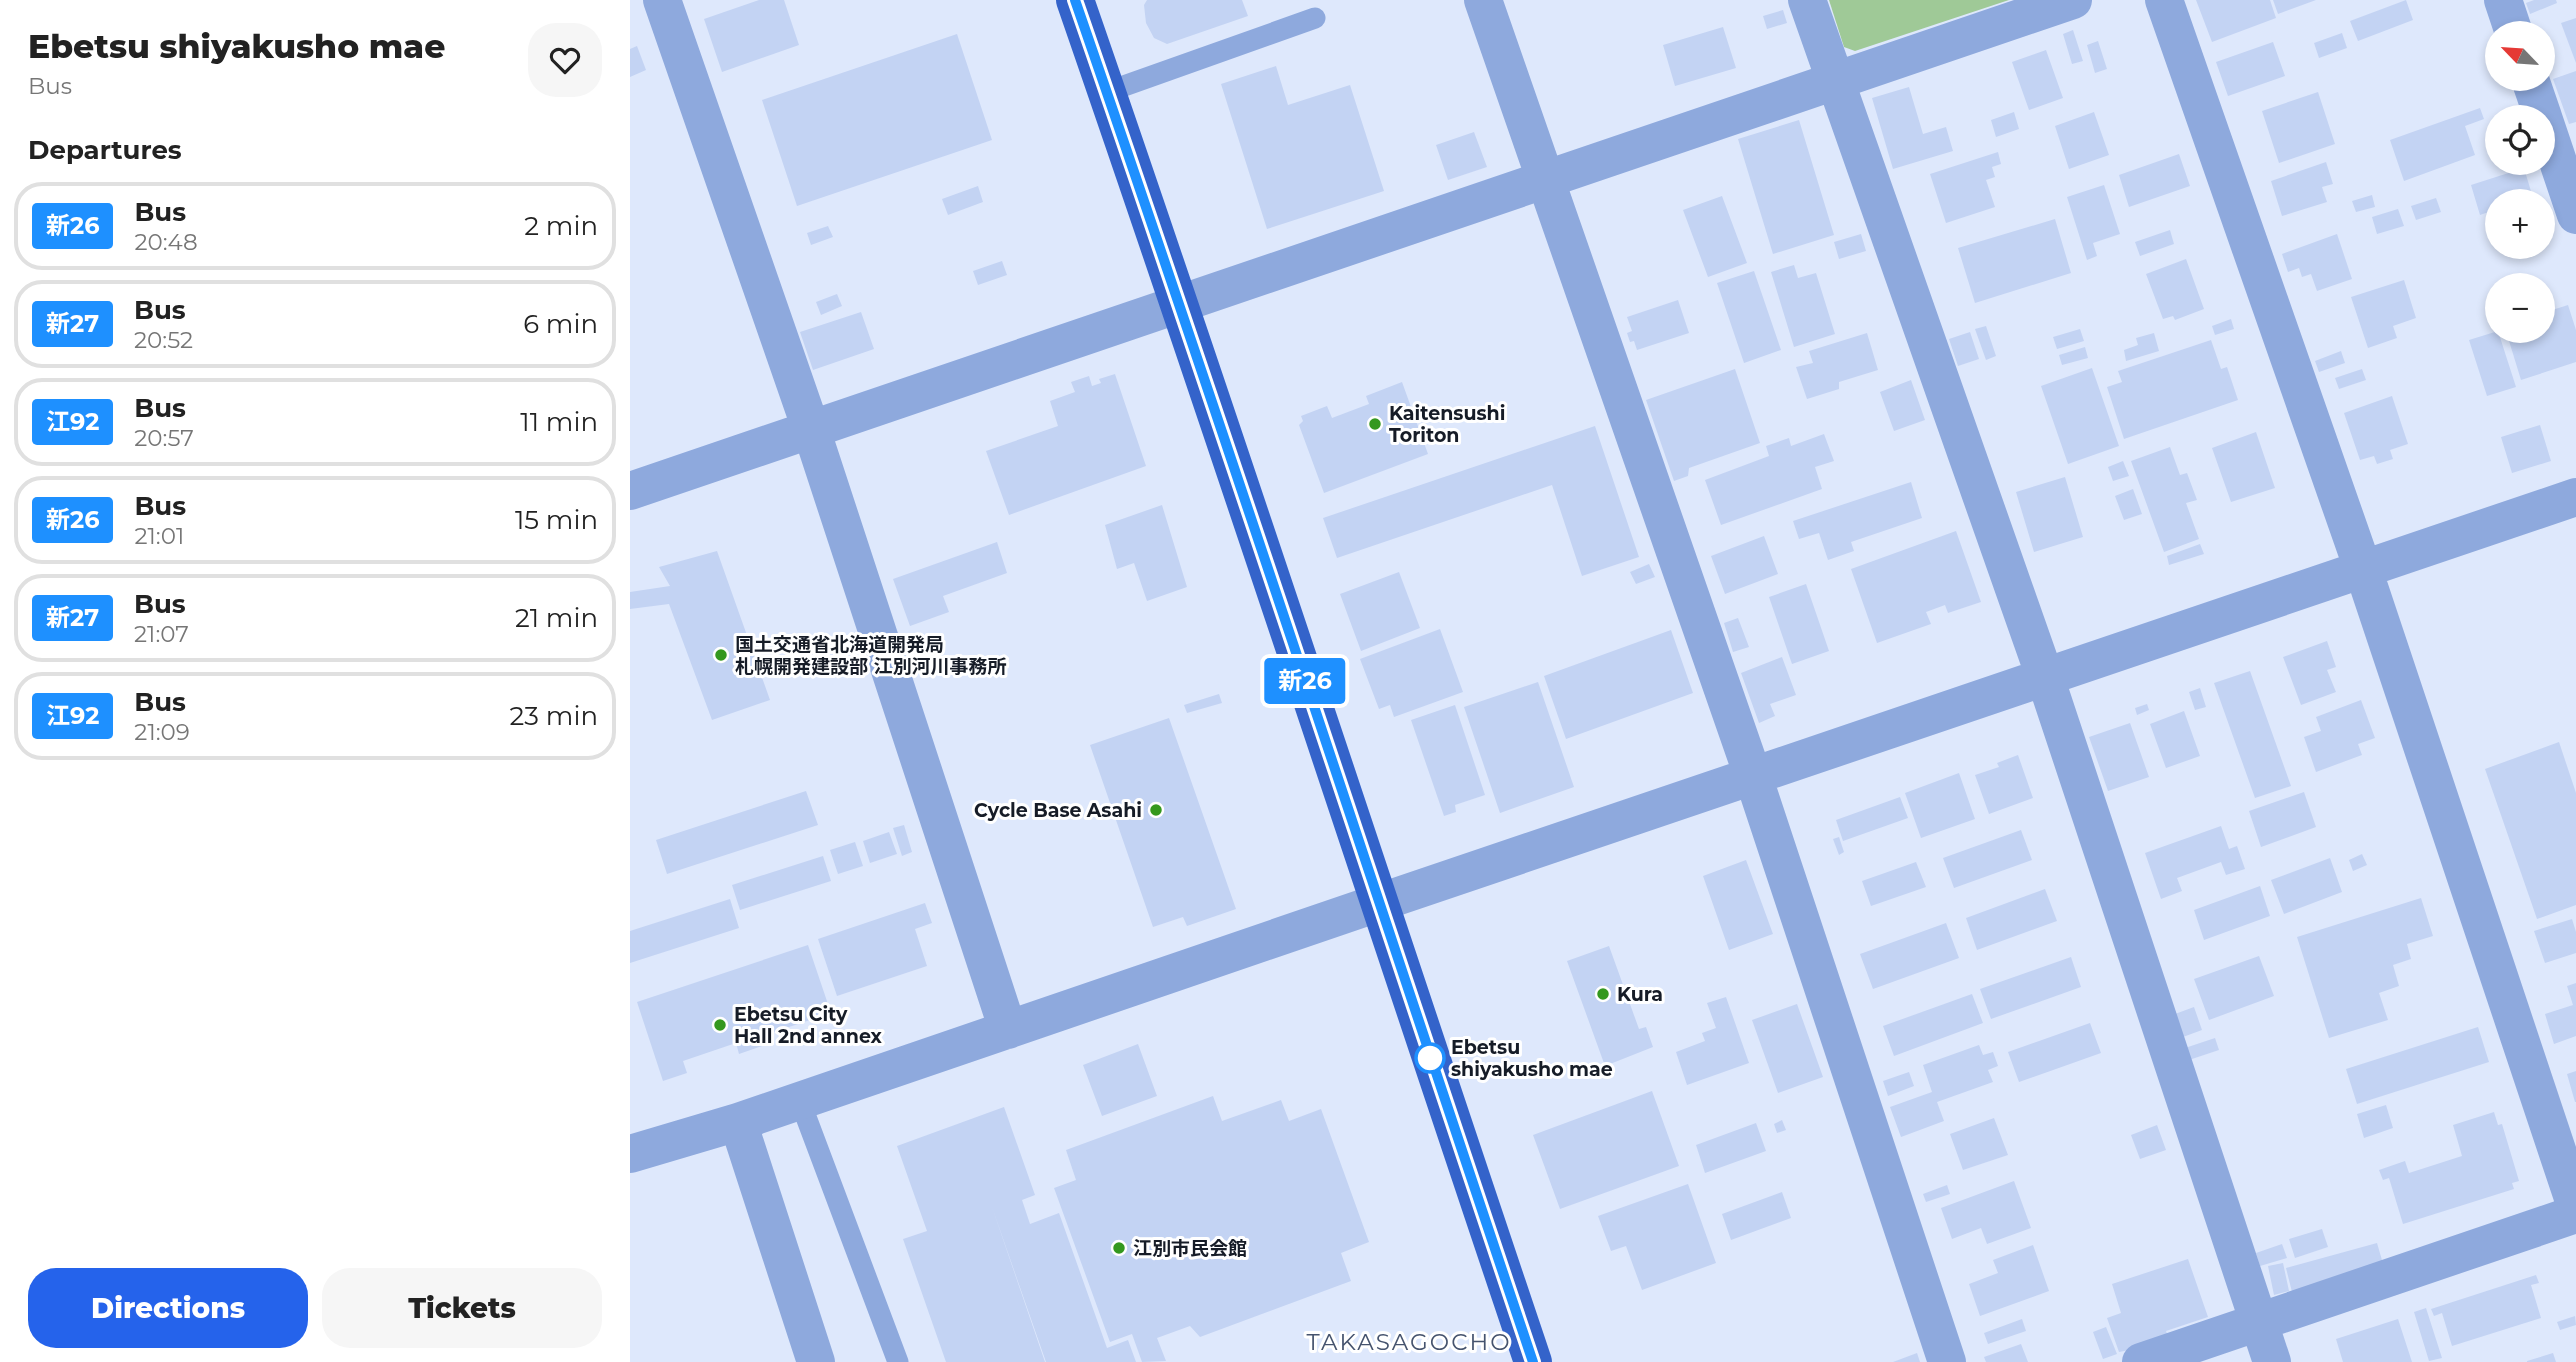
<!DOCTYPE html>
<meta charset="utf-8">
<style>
body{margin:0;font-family:Montserrat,"Noto Sans JP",sans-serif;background:#f6f6f6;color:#222;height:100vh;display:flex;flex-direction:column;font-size:26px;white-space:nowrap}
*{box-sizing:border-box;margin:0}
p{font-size:23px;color:#767676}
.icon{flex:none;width:38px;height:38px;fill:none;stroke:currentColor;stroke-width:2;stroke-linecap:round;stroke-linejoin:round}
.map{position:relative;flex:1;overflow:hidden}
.side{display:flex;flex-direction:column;background:#fff;width:630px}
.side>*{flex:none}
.badge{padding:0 14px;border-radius:5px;font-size:24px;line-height:46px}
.needle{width:46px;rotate:295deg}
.tools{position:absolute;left:1855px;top:21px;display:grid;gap:14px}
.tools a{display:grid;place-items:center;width:70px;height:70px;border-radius:50%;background:#fff;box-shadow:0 4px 10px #0003;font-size:35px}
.map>.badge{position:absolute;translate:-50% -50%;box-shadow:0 0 0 4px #fff}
h2{padding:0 28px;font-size:26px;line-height:63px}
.round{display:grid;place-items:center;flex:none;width:74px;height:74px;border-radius:28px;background:#f6f6f6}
.overview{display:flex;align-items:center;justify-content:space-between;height:119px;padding:0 28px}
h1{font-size:33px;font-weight:800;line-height:52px}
.primary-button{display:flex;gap:14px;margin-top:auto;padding:14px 28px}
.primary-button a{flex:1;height:80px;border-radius:28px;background:#2563eb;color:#fff;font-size:28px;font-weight:800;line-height:80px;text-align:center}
.primary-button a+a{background:#f6f6f6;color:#222}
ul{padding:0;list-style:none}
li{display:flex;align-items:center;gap:21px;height:88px;margin:0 14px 10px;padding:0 14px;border:4px solid #e0e0e0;border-radius:28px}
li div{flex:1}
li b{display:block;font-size:26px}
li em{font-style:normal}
li .badge{min-width:77px;font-weight:700;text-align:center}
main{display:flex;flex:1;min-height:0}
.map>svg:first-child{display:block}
.green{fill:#9fc997}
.building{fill:#c3d3f3}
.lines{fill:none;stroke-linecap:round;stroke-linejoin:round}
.service{stroke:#8ea9dd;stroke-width:21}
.minor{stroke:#8ea9dd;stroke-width:38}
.trunk{stroke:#3463ca;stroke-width:38}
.line-casing{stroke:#fff;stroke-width:16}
.line{stroke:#1e90ff;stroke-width:10}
.poi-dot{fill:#34981e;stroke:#fff;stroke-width:2.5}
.stop-dot{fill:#fff;stroke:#1e90ff;stroke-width:3.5}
.labels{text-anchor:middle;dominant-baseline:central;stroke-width:6;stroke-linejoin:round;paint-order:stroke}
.poi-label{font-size:19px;font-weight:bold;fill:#161c27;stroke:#fff;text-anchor:start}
.stop-label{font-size:19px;font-weight:bold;fill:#161c27;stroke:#fff;text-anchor:start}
.quarter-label{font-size:23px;letter-spacing:2px;fill:#45536e;stroke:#fff}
</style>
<main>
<section class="side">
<div class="overview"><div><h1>Ebetsu shiyakusho mae</h1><p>Bus</p></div><a class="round"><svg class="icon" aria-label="heart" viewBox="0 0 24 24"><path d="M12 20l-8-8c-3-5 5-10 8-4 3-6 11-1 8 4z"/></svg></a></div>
<h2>Departures</h2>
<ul>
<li><span class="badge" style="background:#1e90ff;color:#fff">新26</span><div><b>Bus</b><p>20:48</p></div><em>2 min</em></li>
<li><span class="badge" style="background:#1e90ff;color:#fff">新27</span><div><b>Bus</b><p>20:52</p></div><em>6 min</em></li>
<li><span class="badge" style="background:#1e90ff;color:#fff">江92</span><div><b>Bus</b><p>20:57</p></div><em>11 min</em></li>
<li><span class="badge" style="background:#1e90ff;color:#fff">新26</span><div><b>Bus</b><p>21:01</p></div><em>15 min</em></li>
<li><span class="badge" style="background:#1e90ff;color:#fff">新27</span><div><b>Bus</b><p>21:07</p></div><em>21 min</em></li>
<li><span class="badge" style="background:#1e90ff;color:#fff">江92</span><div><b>Bus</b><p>21:09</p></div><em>23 min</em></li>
</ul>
<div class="primary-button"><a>Directions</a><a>Tickets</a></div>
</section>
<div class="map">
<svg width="1946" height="1362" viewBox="0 0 1946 1362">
<rect width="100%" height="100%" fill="#dee8fc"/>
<path class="green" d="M 1199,0 L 1379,0 L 1225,51 L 1214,47 Z"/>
<path class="building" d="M 129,0 L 154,0 L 169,45 L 92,72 L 74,19 Z
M 517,0 L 612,0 L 618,16 L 537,44 L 524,38 L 516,23 L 514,5 Z
M 1566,0 L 1640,0 L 1646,18 L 1582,42 Z
M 1643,0 L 1686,0 L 1648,14 Z
M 1776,0 L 1783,20 L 1728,41 L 1720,21 Z
M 1904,0 L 1926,0 L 1927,3 L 1900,14 L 1896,3 Z
M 1153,10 L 1157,23 L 1137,29 L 1133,16 Z
M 1946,18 L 1946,63 L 1931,23 Z
M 1093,27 L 1106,68 L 1045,86 L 1033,45 Z
M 1443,30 L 1453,61 L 1442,64 L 1433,34 Z
M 1712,33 L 1717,48 L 1689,58 L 1684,43 Z
M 327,34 L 362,140 L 167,206 L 132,100 Z
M 1468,41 L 1477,69 L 1465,73 L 1457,45 Z
M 1643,42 L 1655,76 L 1598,96 L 1586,62 Z
M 7,46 L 16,70 L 0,77 L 0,49 Z
M 1416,50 L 1433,98 L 1399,110 L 1382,62 Z
M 646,66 L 658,105 L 720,85 L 754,191 L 637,229 L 591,84 Z
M 1946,71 L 1946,122 L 1939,124 L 1923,79 Z
M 1279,87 L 1293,134 L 1316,127 L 1323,151 L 1263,169 L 1242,98 Z
M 1688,92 L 1705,144 L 1649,163 L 1632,111 Z
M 1850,108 L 1854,119 L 1835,126 L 1845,155 L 1774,181 L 1760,140 Z
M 1384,112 L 1389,129 L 1366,137 L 1361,120 Z
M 1464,112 L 1479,155 L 1439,169 L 1425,126 Z
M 1169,120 L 1204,235 L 1143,254 L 1108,139 Z
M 844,132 L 857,167 L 818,180 L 806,145 Z
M 1368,152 L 1371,164 L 1362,167 L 1365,177 L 1356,180 L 1365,207 L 1316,223 L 1300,174 Z
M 1549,154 L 1560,186 L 1499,207 L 1489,175 Z
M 1696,162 L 1703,184 L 1692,187 L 1697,202 L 1652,216 L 1641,181 Z
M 1894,168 L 1903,198 L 1892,201 L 1867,201 L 1867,209 L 1850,215 L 1841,185 Z
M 1474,185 L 1490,234 L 1463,243 L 1467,256 L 1457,260 L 1437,197 Z
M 348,186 L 353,202 L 318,215 L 312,199 Z
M 1742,195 L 1745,207 L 1726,212 L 1722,201 Z
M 1092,196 L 1117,263 L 1078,277 L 1053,210 Z
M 1806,198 L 1811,212 L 1786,220 L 1781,206 Z
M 1768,209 L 1774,226 L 1747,234 L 1742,217 Z
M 1425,219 L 1441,273 L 1345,303 L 1328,248 Z
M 198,226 L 203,237 L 181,245 L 177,233 Z
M 1540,230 L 1544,244 L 1510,256 L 1505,242 Z
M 1231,234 L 1236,251 L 1209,259 L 1204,242 Z
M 1707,234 L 1722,279 L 1687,291 L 1681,274 L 1672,277 L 1669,268 L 1658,272 L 1652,254 Z
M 1556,259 L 1574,309 L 1545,320 L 1543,316 L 1533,319 L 1516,274 Z
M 372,261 L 377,275 L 348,285 L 343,271 Z
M 1164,265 L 1168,278 L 1186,273 L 1205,334 L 1164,347 L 1141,272 Z
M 1124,271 L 1151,350 L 1114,363 L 1087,283 Z
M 1774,280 L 1786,318 L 1763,326 L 1767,338 L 1738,348 L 1721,297 Z
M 207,294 L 212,306 L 191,315 L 186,302 Z
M 1048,300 L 1059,333 L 1007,350 L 1004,341 L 1000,342 L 997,333 L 1002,331 L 997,317 Z
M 1938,305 L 1946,330 L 1946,362 L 1891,380 L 1876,331 L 1913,331 L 1913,313 Z
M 231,312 L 244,349 L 183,370 L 170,332 Z
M 1601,319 L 1604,329 L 1585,335 L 1582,326 Z
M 1356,326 L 1366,356 L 1356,360 L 1345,329 Z
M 1450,329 L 1454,341 L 1427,349 L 1423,337 Z
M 1868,331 L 1886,387 L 1857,396 L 1839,340 Z
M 1340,332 L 1349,359 L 1328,366 L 1319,339 Z
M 1237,333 L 1248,370 L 1209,382 L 1209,389 L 1177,399 L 1166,367 L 1183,363 L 1179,351 Z
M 1524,333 L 1529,351 L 1496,361 L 1494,350 L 1508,345 L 1506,338 Z
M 1581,340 L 1591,369 L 1597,367 L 1608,400 L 1494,439 L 1477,387 L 1492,382 L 1488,371 Z
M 1455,347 L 1458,358 L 1432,365 L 1429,355 Z
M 1711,351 L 1715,363 L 1689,372 L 1685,361 Z
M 1462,368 L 1489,446 L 1438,464 L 1411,386 Z
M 1105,369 L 1130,443 L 1059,468 L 1058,476 L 1044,481 L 1016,400 Z
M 1732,369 L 1736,380 L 1709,389 L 1705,378 Z
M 485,374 L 516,466 L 379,515 L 356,451 L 428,426 L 420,401 L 445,392 L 441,382 L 459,376 L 462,386 L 471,383 L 469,379 Z
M 1281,380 L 1295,420 L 1264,431 L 1250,392 Z
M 772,382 L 798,454 L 694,493 L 669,425 L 673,421 L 671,416 L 697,406 L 702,418 L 739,404 L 736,396 Z
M 1762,396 L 1778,444 L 1760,450 L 1763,459 L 1747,464 L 1744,456 L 1730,460 L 1714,413 Z
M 1910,425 L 1921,461 L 1882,473 L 1871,437 Z
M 965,426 L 1009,557 L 952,576 L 922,485 L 707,558 L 693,518 Z
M 1626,432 L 1645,488 L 1601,502 L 1582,448 Z
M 1194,434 L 1204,461 L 1185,467 L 1192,489 L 1091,525 L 1075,480 L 1139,456 L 1136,446 L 1159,438 L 1161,446 Z
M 1540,447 L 1550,475 L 1557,473 L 1567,500 L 1556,503 L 1569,539 L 1534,552 L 1501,461 Z
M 1493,461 L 1499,476 L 1483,481 L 1478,467 Z
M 1435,477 L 1453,537 L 1404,552 L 1386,492 Z
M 1281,482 L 1292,518 L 1221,542 L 1224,551 L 1198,560 L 1189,533 L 1169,539 L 1163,521 Z
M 1503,489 L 1512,514 L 1494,520 L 1485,496 Z
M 532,505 L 557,587 L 517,601 L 504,563 L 487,569 L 475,525 Z
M 1326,531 L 1351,602 L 1318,613 L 1315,605 L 1296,612 L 1301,624 L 1247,643 L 1221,569 Z
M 1134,536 L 1148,574 L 1095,594 L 1081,556 Z
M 367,542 L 377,573 L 313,596 L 319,612 L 280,626 L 263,579 Z
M 1570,544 L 1574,554 L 1539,565 L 1537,556 Z
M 87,551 L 140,700 L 82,720 L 39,604 L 0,609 L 0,592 L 40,586 L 29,567 Z
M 1019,564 L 1025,577 L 1006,584 L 1000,572 Z
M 769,572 L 790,628 L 731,651 L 710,594 Z
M 1176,584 L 1199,651 L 1162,664 L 1139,597 Z
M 1108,618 L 1119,647 L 1103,652 L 1094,623 Z
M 810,629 L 833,692 L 764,717 L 760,705 L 749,709 L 730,659 Z
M 1041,630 L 1063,693 L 936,739 L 914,676 Z
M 1697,641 L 1706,667 L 1697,670 L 1706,692 L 1671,705 L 1653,657 Z
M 1152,657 L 1166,695 L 1140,704 L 1145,716 L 1129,723 L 1111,673 Z
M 1620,671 L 1661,786 L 1625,798 L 1584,683 Z
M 908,682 L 944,787 L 870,813 L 834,707 Z
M 1570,688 L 1576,707 L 1565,710 L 1559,692 Z
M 589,694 L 592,703 L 557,713 L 554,705 Z
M 1731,700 L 1745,738 L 1728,744 L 1732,755 L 1686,772 L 1674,737 L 1691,731 L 1686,717 Z
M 1517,704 L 1519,710 L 1507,715 L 1505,708 Z
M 825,705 L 855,795 L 825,805 L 826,812 L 814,816 L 781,720 Z
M 1554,711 L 1570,756 L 1536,768 L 1520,724 Z
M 539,718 L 606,909 L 557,926 L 553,917 L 523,927 L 460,745 Z
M 1500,723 L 1519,777 L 1478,791 L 1459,737 Z
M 1929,742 L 1946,793 L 1946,905 L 1907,919 L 1855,769 Z
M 1388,755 L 1403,798 L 1359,814 L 1345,775 L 1369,767 L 1367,763 Z
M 1329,773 L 1345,819 L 1291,838 L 1275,793 Z
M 176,791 L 188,825 L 37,874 L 26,840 Z
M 1674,792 L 1686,827 L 1631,847 L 1619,811 Z
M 1270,797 L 1278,818 L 1213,841 L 1206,820 Z
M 274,825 L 282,852 L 272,856 L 263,828 Z
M 1591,826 L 1599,849 L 1607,846 L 1615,869 L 1596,875 L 1591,862 L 1547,878 L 1552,891 L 1531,899 L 1515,853 Z
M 1391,830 L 1402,860 L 1324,888 L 1313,858 Z
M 259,832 L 267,854 L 240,863 L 233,841 Z
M 1209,837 L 1214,852 L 1209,855 L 1203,839 Z
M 225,842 L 233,866 L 208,874 L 200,850 Z
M 1732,854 L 1737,865 L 1723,871 L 1719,860 Z
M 193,856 L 201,881 L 110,910 L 102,885 Z
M 1700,858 L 1712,892 L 1654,914 L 1641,880 Z
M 1116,860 L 1143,934 L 1099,950 L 1073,876 Z
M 1286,862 L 1296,887 L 1241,906 L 1232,881 Z
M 1630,886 L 1640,916 L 1574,940 L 1564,910 Z
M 1415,889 L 1427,921 L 1347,950 L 1336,918 Z
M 1791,898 L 1803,936 L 1777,944 L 1781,959 L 1763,965 L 1769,986 L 1749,993 L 1758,1020 L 1699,1038 L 1667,937 Z
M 100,899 L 109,928 L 0,963 L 0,931 Z
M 295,903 L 302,923 L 285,929 L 297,966 L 207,996 L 188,939 Z
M 1942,919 L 1946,932 L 1946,953 L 1915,963 L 1904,931 Z
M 1316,923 L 1329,958 L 1243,989 L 1230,954 Z
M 178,945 L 201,1013 L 129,1037 L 132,1046 L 109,1054 L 106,1043 L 53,1061 L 57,1073 L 33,1081 L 7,1002 Z
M 979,946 L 1009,1029 L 1016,1027 L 1023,1047 L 975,1066 L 937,961 Z
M 1629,956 L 1644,996 L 1579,1020 L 1564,979 Z
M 1441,957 L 1451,987 L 1361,1019 L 1350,989 Z
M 1946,983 L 1946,1036 L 1924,1044 L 1915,1014 L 1943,1005 L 1937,986 Z
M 1342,994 L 1353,1023 L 1264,1056 L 1253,1026 Z
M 1096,997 L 1119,1063 L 1057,1085 L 1046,1052 L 1075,1041 L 1072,1033 L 1086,1028 L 1077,1003 Z
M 1167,1004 L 1193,1077 L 1148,1093 L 1122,1020 Z
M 1564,1007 L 1572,1030 L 1553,1037 L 1545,1014 Z
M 1460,1023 L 1471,1053 L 1389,1082 L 1378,1052 Z
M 1848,1027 L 1859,1062 L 1727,1104 L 1716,1069 Z
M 1585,1038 L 1589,1050 L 1559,1060 L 1555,1048 Z
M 508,1044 L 527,1096 L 472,1116 L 453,1065 Z
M 1349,1045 L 1353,1055 L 1363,1052 L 1368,1066 L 1358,1070 L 1363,1082 L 1307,1102 L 1314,1121 L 1271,1137 L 1260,1107 L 1302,1092 L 1293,1065 Z
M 1946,1071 L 1946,1102 L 1945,1102 L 1937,1074 Z
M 1279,1072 L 1284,1086 L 1258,1096 L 1253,1081 Z
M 1022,1091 L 1049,1166 L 930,1209 L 903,1135 Z
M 583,1096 L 592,1121 L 651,1100 L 659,1121 L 691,1109 L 739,1242 L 711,1253 L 721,1281 L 570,1337 L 560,1326 L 527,1338 L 536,1361 L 512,1362 L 502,1334 L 480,1342 L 424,1188 L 446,1180 L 436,1150 Z
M 1756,1105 L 1763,1128 L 1734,1138 L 1727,1114 Z
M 374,1107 L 405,1195 L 392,1200 L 400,1224 L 429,1213 L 477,1348 L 498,1340 L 506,1362 L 416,1362 L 362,1207 L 415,1362 L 316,1362 L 273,1239 L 297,1231 L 267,1146 Z
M 1864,1112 L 1868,1125 L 1872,1124 L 1889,1181 L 1882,1183 L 1884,1189 L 1773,1224 L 1759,1178 L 1753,1180 L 1749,1170 L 1775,1161 L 1779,1173 L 1832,1156 L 1823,1125 Z
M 1364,1118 L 1378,1155 L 1333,1170 L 1320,1134 Z
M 1152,1120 L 1156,1130 L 1147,1133 L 1144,1124 Z
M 1126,1123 L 1136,1151 L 1075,1173 L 1066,1145 Z
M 1527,1125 L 1536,1150 L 1510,1159 L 1501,1135 Z
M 1384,1181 L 1401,1228 L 1357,1244 L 1351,1228 L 1322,1239 L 1311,1208 Z
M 1058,1184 L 1086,1263 L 1012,1290 L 996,1246 L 981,1251 L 968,1216 Z
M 1317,1185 L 1320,1194 L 1296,1202 L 1293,1194 Z
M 1152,1192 L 1161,1218 L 1101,1240 L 1092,1214 Z
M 1692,1229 L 1698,1247 L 1665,1258 L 1659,1239 Z
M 1747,1243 L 1754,1267 L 1662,1292 L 1656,1268 Z
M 1652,1244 L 1657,1258 L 1630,1266 L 1626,1253 Z
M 1403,1245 L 1419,1291 L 1350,1316 L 1339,1284 L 1368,1273 L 1363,1260 Z
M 1558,1259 L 1578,1317 L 1536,1331 L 1540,1342 L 1489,1352 L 1477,1318 L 1491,1313 L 1482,1284 Z
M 1653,1263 L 1659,1291 L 1644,1295 L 1638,1266 Z
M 1906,1275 L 1909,1283 L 1901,1285 L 1911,1318 L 1822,1346 L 1812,1313 L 1804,1316 L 1801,1309 Z
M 1796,1308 L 1812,1358 L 1799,1361 L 1784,1312 Z
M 1945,1316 L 1946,1325 L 1930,1330 L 1927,1322 Z
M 1392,1319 L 1396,1331 L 1358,1344 L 1354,1333 Z
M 1768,1319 L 1782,1362 L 1713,1362 L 1706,1339 Z
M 1476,1327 L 1487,1354 L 1473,1359 L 1463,1332 Z
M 1391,1344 L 1398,1362 L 1356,1362 L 1354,1357 Z
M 1287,1353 L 1290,1362 L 1263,1362 Z
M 1923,1353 L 1926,1362 L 1897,1362 L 1897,1361 Z"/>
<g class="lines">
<path class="service" d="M 477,92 L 685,18
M 170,1101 L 268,1362"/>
<path class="minor" d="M 32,0 L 181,429 L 378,1030
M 853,0 L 1123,776 L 1317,1362
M 1177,0 L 1415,677 L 1642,1362
M 1534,0 L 1733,569 L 1946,1207
M 1873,0 L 1884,33
M 1900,79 L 1913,117
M 1913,117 L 1946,215
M 0,491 L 1443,0
M 108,1122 L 186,1362
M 0,1154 L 108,1122 L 748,903 L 1946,497
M 1511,1362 L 1946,1214"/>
<path class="trunk" d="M 445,0 C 602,453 750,908 903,1362"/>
</g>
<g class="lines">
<g class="line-casing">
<path id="line" d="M 445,0 C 602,453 750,908 903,1362"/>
</g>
<use href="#line" class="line"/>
</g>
<g class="poi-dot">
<circle cx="745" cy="424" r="7"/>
<circle cx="91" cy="655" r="7"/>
<circle cx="526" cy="810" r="7"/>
<circle cx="973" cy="994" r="7"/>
<circle cx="90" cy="1025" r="7"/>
<circle cx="489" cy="1248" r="7"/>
</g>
<circle class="stop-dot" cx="800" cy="1058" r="14"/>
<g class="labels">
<g class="poi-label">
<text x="759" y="413">Kaitensushi<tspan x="759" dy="22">Toriton</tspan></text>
<text x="105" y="644">国土交通省北海道開発局<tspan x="105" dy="22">札幌開発建設部 江別河川事務所</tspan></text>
<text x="512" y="810" text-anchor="end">Cycle Base Asahi</text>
<text x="987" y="994">Kura</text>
<text x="104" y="1014">Ebetsu City<tspan x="104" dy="22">Hall 2nd annex</tspan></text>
<text x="503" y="1248">江別市民会館</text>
</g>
<g class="stop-label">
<text x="821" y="1047">Ebetsu<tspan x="821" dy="22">shiyakusho mae</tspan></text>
</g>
<g class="quarter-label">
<text x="779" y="1342">TAKASAGOCHO</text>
</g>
</g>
</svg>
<div class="tools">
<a><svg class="needle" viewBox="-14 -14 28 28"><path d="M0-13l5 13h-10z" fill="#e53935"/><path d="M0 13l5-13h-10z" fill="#767676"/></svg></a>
<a><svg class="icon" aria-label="locate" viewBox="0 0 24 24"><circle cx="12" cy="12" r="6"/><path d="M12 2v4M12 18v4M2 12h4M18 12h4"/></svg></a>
<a>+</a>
<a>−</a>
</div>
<b class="badge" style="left:675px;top:681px;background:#1e90ff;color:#fff">新26</b>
</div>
</main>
